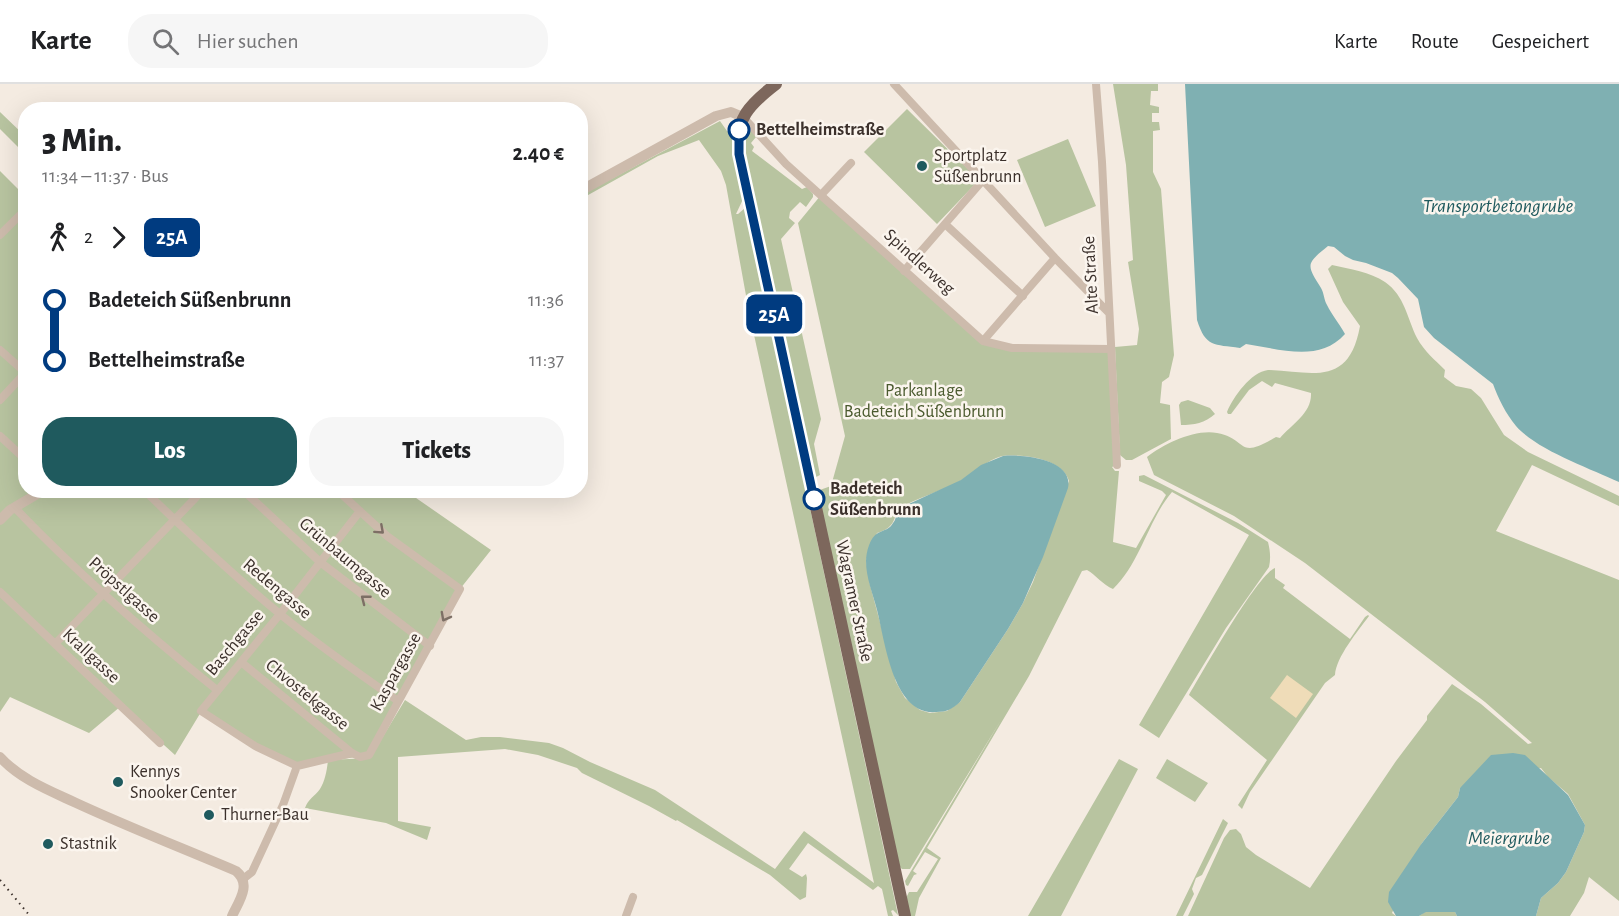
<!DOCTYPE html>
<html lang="de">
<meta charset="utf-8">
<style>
body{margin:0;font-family:"Alegreya Sans",sans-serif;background:#f6f6f6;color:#202124;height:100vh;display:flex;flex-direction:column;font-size:22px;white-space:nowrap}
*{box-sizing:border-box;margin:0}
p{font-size:20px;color:#757577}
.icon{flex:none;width:33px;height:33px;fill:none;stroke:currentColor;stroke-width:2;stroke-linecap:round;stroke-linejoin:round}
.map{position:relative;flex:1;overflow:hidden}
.drawer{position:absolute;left:18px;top:18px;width:570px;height:396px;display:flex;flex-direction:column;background:#fff;border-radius:24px;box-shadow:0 6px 24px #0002}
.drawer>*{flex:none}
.badge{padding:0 12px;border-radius:9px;font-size:21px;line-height:39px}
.map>.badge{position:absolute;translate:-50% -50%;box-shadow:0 0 0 3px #fff}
.legs{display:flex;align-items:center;gap:9px;height:66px;padding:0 24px;font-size:20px}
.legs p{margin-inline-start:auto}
.headline{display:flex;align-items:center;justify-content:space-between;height:102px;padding:0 24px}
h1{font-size:33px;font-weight:800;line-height:45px}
.cta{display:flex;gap:12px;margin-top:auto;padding:12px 24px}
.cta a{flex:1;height:69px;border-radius:24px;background:#1f5a5e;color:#fff;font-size:24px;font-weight:800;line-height:69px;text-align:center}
.cta a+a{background:#f6f6f6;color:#202124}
ul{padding:0 24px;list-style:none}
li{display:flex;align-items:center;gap:21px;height:60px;font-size:22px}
li i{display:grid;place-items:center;width:9px;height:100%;margin:0 8px;background:currentColor}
li i::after{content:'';width:15px;height:15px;margin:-8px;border:4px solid;border-radius:50%;background:#fff}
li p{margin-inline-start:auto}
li:first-child i{background:linear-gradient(#0000 50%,currentColor 0)}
li:last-child i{background:linear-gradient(currentColor 50%,#0000 0)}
header{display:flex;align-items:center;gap:36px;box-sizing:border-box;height:84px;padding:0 30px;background:#fff;border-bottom:2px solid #e0e0e0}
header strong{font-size:28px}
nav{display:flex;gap:33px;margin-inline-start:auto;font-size:21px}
.search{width:420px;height:54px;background:#f6f6f6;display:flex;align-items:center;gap:15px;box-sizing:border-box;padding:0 21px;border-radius:24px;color:#757577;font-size:22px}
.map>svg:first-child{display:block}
.green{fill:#b8c4a0;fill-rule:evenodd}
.sand{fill:#efdcb8}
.water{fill:#7fb0b2}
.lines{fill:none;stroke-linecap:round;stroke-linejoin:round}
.minor{stroke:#cdbbac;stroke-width:8}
.tertiary{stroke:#cdbbac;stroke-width:10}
.primary{stroke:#7d675c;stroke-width:12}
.rail{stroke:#3b302b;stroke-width:2;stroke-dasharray:1.5 4.5;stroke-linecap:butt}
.oneway{stroke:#7d6f65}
.line-1-casing{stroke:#fff;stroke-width:14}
.line-1{stroke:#003b80;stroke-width:9}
.stop-1-dot{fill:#fff;stroke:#003b80;stroke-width:3}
.poi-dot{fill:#1f5a5e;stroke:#fbf5ee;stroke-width:2}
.labels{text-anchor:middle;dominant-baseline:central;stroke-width:5;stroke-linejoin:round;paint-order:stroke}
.stop-label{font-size:18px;font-weight:bold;fill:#3b302b;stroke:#fbf5ee;text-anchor:start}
.poi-label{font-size:18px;fill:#3b302b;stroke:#fbf5ee;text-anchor:start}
.street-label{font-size:18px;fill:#3b302b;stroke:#fbf5ee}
.park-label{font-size:18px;fill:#4a5a2e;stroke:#fbf5ee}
.water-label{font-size:20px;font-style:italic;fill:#1f5a5e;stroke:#fbf5ee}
</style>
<header>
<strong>Karte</strong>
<div class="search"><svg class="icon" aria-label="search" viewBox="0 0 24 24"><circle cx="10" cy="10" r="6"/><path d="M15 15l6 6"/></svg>Hier suchen</div>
<nav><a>Karte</a><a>Route</a><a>Gespeichert</a></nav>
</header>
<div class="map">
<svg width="1619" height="832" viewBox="0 0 1619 832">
<rect width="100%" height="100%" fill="#f4ebe1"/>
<path class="green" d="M 1113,0 L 1158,0 L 1158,7 L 1151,7 L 1150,21 L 1159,23 L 1159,29 L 1152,29 L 1152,38 L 1159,38 L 1160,46 L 1153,47 L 1153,88 L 1161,105 L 1174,271 L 1169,293 L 1162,298 L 1160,319 L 1170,321 L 1171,355 L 1132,376 L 1126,376 L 1120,371 L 1115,263 L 1137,261 L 1139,245 L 1128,178 L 1133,176 L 1126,81 Z
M 907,25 L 979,96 L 937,140 L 864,68 Z
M 0,28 L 25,52 L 25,70 L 0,45 Z
M 720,37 L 727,47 L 733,50 L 744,113 L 736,130 L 738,130 L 745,124 L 898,831 L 893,826 L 891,827 L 893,832 L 888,832 L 882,805 L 878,802 L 873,806 L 808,759 L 789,785 L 802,793 L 806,790 L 807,794 L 806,813 L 800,816 L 770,791 L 677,736 L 676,737 L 649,722 L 582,689 L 577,684 L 538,671 L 505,665 L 398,673 L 398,737 L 431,743 L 427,756 L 386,739 L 305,724 C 308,715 315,712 320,705 C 325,697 327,686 328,676 L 370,674 L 405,616 L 466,656 L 481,653 L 500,653 L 549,659 L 563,664 L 590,678 L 655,706 L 775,785 L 804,747 L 874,799 L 749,228 L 726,101 L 721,87 L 699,56 L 658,72 L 581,115 L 581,111 Z
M 751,45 L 756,53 L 751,59 L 754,63 L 752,67 L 802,105 L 807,103 L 813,110 L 813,113 L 806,123 L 800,118 L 790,128 L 789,134 L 795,139 L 781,155 L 821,335 L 814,360 L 820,391 L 814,394 L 745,71 L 746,48 Z
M 1068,55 L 1096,122 L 1045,143 L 1017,76 Z
M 0,87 L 25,112 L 26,406 L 406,407 L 491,466 L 460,505 L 369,671 L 297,682 L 201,628 L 175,671 L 121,622 L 89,649 L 10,613 L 0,628 Z
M 821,111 L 983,257 L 1012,264 L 1111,265 L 1117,381 L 1112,383 L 1115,387 L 1119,387 L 1113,458 L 1136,464 L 1166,411 L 1162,407 L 1139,397 L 1139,392 L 1144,391 L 1238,439 L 1268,458 C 1270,466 1271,474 1269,483 L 1226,544 L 1159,654 L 1139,641 L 1249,451 L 1172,408 C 1148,436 1141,478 1113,505 C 1103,501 1096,491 1087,486 L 1082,487 L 1029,592 L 927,764 L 941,774 L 919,814 L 915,832 L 909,832 L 906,814 L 909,808 L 917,808 L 938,775 L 925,768 L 913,787 L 917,790 L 914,791 L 908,802 L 906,801 L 905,797 L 1001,636 L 910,785 L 902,785 L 899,782 L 817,407 L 831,402 L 845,352 L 798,139 ZM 1002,372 C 1022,370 1062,374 1069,397 L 1033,498 L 1023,519 L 1008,545 L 960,618 L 947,627 L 930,629 L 920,626 L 905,614 L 896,598 L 870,501 L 866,476 L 877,449 C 890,445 894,440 897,426 C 917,413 941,408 962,396 C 976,387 986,377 1002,372 Z
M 1332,181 C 1350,185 1370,188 1385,198 C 1405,212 1407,234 1417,254 C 1424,267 1435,276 1445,286 L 1444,293 L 1456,302 L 1471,305 L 1481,314 L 1504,351 L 1528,368 L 1619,412 L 1619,422 L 1532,381 L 1496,447 L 1619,496 L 1619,817 L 1589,793 L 1584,809 L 1570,832 L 1536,832 L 1541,814 L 1558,799 L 1566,788 L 1584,748 L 1585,741 L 1568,710 L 1548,693 L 1541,684 L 1460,704 L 1458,713 L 1422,759 L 1392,829 L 1396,832 L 1188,832 L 1224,754 L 1230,746 L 1236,745 L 1241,750 L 1246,763 L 1256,771 L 1310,804 L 1396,677 L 1427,636 L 1427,632 L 1452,600 L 1481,620 L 1528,660 L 1532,659 L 1485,618 L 1305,479 L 1234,432 L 1154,391 L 1147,373 C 1164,360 1194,345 1217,349 C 1249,355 1236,377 1276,353 L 1280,354 C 1292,340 1312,329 1311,309 L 1275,299 L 1272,303 L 1262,297 L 1249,306 L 1231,330 L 1228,330 L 1227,328 C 1233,313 1251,288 1268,286 C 1313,288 1349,303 1360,242 L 1343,218 L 1328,185 Z
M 1188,316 L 1210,324 L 1215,330 C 1205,339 1194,341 1181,341 L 1179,321 L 1181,318 Z
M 1275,484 L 1275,494 L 1285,501 L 1283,504 L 1350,555 L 1365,533 L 1368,531 L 1369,532 C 1358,547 1336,573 1335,591 L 1325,599 L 1250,708 L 1242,725 L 1238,721 L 1267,676 L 1189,611 C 1202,589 1257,491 1275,484 Z
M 1119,675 L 1138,685 L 1061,832 L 1028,832 Z
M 1167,675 L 1208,699 L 1195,718 L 1156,694 Z
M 1223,735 L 1228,739 L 1202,791 L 1196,794 L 1192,805 L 1194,810 L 1183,832 L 1176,832 Z
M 1425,828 L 1455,828 L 1457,832 L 1419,832 Z"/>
<path class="sand" d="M 1287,591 L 1313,610 L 1296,634 L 1270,614 Z"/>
<path class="water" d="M 1185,0 L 1619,0 L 1619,398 C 1589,384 1537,366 1516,342 C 1506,330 1498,314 1493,300 L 1434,254 L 1424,243 L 1418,215 L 1398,194 L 1392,189 L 1366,179 L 1353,176 L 1345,172 L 1334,163 L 1328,162 C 1306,180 1306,180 1321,204 C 1324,209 1324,216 1327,221 C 1332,231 1339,239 1345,250 C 1319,279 1281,265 1246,260 L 1240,264 C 1214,260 1206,264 1197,236 Z
M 1003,372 C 1023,370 1074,375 1068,404 L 1043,473 L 1023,519 L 1008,545 L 960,618 C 952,625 947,628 936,628 C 893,632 885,557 877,526 C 873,510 866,494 866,477 C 866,468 870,453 878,449 C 884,446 890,445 893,439 C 896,436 896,431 897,426 L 900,424 L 961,396 L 981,381 Z
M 1513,669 L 1525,671 L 1568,711 L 1585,741 L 1584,748 L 1566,788 L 1558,799 L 1541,814 L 1536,832 L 1457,832 L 1455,828 L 1426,828 L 1419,832 L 1396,832 L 1388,818 L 1389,808 L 1422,759 L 1458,713 L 1460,704 L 1491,671 Z"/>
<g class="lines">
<path class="minor" d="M 894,0 L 1055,174 L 1109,229
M 1096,0 L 1102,78 L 1117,381
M 743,33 L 786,80 L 983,257 L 1012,264 L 1111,265
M 821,111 L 851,79
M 945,140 L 1023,212
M 0,151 L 26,125
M 904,187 L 984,95
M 983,257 L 1055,174
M 0,266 L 26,289
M 0,316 L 26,288
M 0,352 L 26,376
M 144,406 C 188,449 233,491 280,530 C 318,561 358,589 398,617
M 243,406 L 320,478 L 430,562
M 15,424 C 78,490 146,549 217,606
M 0,508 L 160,659
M 55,560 L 203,406
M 241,578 L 352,669 L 360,673 L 369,671 L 460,505 L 387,452 L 337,406
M 352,669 L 297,682 L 255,662 L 201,627 L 280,530 L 360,427
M 243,795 L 252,788 L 283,721 L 297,682
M 626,832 L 633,813"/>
<path class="tertiary" d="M 580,107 L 716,32 L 731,28 L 743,33
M 0,436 L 10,426 L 44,406
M 0,673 C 20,695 48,706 74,718 C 128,743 182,764 236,787 C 252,800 239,817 232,832"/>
<path class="primary" d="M 776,0 C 750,20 734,35 739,70 L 905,832"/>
<path class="rail" d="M 0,796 L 30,832"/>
</g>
<defs><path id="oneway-chevron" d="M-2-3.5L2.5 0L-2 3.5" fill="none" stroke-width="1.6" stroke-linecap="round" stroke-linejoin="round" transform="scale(1.5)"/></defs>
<g class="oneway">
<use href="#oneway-chevron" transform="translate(380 446) rotate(42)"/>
<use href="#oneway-chevron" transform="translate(365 515) rotate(-142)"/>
<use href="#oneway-chevron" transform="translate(445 533) rotate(118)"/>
</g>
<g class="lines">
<g class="line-1-casing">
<path id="line-1" d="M 739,46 L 739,70 L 814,415"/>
</g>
<use href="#line-1" class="line-1"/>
</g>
<g class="stop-1-dot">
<circle cx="739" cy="46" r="10"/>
<circle cx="814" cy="415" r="10"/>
</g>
<g class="poi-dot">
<circle cx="922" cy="82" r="6"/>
<circle cx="118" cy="698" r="6"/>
<circle cx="209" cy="731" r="6"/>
<circle cx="48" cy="760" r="6"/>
</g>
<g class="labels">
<g class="stop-label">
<text x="756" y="46">Bettelheimstraße</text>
<text x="830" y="405">Badeteich<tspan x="830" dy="21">Süßenbrunn</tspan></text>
</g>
<g class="poi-label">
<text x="934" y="72">Sportplatz<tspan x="934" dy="21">Süßenbrunn</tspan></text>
<text x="130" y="688">Kennys<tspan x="130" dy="21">Snooker Center</tspan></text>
<text x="221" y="731">Thurner-Bau</text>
<text x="60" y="760">Stastnik</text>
</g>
<g class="street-label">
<text transform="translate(919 178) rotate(42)">Spindlerweg</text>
<text transform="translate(1091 191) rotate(-93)">Alte Straße</text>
<text transform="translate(345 474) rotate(40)">Grünbaumgasse</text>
<text transform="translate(277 505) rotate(40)">Redengasse</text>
<text transform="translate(124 506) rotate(42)">Pröpstlgasse</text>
<text transform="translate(854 517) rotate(78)">Wagramer Straße</text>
<text transform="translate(235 559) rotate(-50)">Baschgasse</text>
<text transform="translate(91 572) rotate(43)">Krallgasse</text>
<text transform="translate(396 588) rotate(-61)">Kaspargasse</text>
<text transform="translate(307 611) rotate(39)">Chvostekgasse</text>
</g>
<g class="park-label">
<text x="924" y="307">Parkanlage<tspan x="924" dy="21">Badeteich Süßenbrunn</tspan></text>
</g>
<g class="water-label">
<text x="1498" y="122">Transportbetongrube</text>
<text x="1509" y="754">Meiergrube</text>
</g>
</g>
</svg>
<b class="badge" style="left:774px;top:230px;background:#003b80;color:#fff">25A</b>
<section class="drawer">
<div class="headline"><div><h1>3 Min.</h1><p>11:34 – 11:37 · Bus</p></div><b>2.40 €</b></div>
<div class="legs"><svg class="icon" aria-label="walk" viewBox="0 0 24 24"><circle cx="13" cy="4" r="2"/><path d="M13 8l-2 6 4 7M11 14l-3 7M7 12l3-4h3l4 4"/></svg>2<svg class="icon" aria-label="forward" viewBox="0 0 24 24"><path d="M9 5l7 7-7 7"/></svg><b class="badge" style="background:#003b80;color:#fff">25A</b></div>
<ul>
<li><i style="color:#003b80"></i><b>Badeteich Süßenbrunn</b><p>11:36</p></li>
<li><i style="color:#003b80"></i><b>Bettelheimstraße</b><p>11:37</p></li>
</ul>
<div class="cta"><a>Los</a><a>Tickets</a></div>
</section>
</div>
